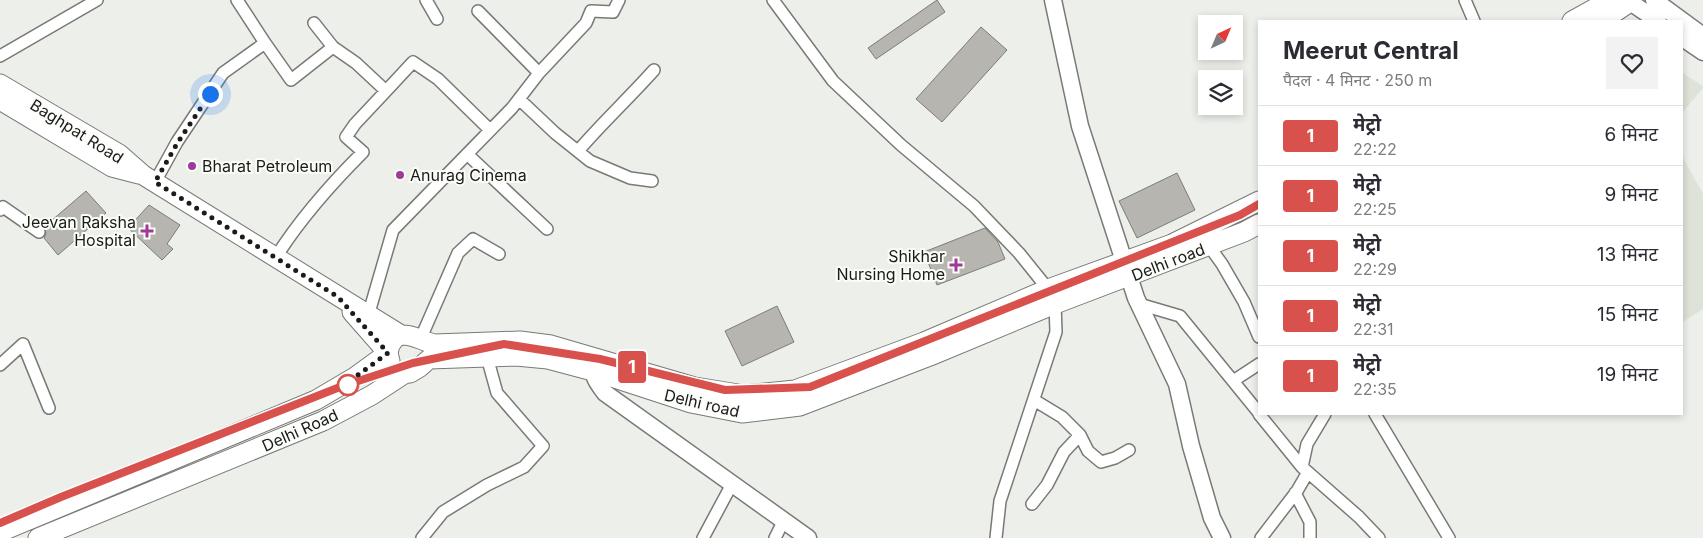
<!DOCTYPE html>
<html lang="hi">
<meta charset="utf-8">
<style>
body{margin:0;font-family:Inter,"Noto Sans Devanagari",sans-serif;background:#f2f2f3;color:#2b2b33;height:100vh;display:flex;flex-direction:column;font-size:19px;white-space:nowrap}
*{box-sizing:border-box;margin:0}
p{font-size:16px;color:#7c7c81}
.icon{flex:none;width:28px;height:28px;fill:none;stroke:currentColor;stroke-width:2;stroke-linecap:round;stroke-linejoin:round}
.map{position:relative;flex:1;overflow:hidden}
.details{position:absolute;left:1258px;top:20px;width:425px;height:395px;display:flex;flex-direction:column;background:#fff;border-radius:0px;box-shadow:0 2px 8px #0003}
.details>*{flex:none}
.badge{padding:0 10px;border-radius:4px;font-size:18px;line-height:32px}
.needle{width:32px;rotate:44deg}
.tools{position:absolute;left:1198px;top:15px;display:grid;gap:10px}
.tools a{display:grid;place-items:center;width:45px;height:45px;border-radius:0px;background:#fff;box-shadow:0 2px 8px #0003;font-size:25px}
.you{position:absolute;width:25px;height:25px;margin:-12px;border:4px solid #fff;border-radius:50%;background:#1a73e8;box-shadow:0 0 0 8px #1a73e833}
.map>.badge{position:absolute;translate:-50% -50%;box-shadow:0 0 0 2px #fff}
.round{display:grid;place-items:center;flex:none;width:52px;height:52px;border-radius:0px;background:#f2f2f3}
.summary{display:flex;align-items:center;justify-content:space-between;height:85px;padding:0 25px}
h1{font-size:24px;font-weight:700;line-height:38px}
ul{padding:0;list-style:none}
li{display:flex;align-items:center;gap:15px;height:60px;padding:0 25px;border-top:1px solid #e1e1e2}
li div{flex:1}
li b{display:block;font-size:19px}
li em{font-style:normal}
li .badge{min-width:55px;font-weight:700;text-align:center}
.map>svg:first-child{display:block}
.built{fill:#dde3d7}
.building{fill:#b6b5af;stroke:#7d7c77}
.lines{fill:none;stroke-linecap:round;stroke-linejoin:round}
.street-casing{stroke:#787a75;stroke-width:14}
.secondary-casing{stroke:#787a75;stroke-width:19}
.primary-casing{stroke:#787a75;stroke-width:21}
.street{stroke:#fff;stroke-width:11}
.secondary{stroke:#fff;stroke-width:16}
.primary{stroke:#fff;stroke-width:19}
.line-casing{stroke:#fff;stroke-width:11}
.line{stroke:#d8514d;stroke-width:8}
.walk{stroke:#1b1c1a;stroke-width:5;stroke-dasharray:0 9}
.poi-dot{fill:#a1399b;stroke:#fbfdf8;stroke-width:2}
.stop-dot{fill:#fff;stroke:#d8514d;stroke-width:2.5}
.labels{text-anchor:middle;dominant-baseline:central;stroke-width:4;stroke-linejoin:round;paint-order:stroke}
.street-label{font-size:16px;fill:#1b1c1a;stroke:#fbfdf8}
.poi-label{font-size:16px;fill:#1b1c1a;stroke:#fbfdf8;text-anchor:start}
</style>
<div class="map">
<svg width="1703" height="538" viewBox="0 0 1703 538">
<rect width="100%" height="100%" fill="#edf0ea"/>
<path class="built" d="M 1681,72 L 1703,86 L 1703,88 L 1681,114 Z
M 1681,154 L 1703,194 L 1703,309 L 1681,323 Z"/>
<path class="building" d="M 937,0 L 945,12 L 876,59 L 868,48 Z
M 981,27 L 1007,50 L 942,122 L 916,99 Z
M 1177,173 L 1195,210 L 1137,238 L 1119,201 Z
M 86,191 L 106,213 L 58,255 L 44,238 L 46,233 L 44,227 Z
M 149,205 L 180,225 L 167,244 L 173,249 L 162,260 L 128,228 Z
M 985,228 L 998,242 L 1005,259 L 937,285 L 924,252 Z
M 777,306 L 794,342 L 742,366 L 725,331 Z"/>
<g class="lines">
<g class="street-casing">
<path id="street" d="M 426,0 L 437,19
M 773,0 L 833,81 L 901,145 L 974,206 L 1019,253 L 1048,289 L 1055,304 L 1056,332 L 1000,501 L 996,538
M 1465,0 L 1474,21
M 265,43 L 291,80 L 333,47 L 314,23
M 333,47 L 356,63 L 386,91 L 413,62 L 438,79 L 490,130
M 0,56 L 97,0
M 539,73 L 586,23 L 591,11 L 613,12 L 619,0
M 519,99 L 555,133 L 590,161 L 630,178 L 652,181
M 578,151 C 602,123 629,98 654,70
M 467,154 L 547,229
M 155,182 L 177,142 L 223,73 L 265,43 L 237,0
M 0,210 L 3,207 L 39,232
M 1209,246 L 1222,264 L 1244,302 L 1259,337
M 276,257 C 300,219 331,184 363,152 L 346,137 L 355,124 L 386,91
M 1139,304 L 1180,316 L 1259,413
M 368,316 L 393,230 L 512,108 L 539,73 L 478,11
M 420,340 L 458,253 L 473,239 L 499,254
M 0,365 L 23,344 L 49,408
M 1233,381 L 1259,364
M 1259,414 L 1302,467 L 1359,517 L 1379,538
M 1375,414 L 1449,538
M 1080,435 L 1088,451 L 1101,462 L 1115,458 L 1129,450
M 1302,467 L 1307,444 L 1325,414
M 1295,493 L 1310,522 L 1310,538
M 1032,504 L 1047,485 L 1064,452 L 1080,435 L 1062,417 L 1034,400
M 422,538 L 443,512 L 487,485 L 524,467 L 543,446 L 497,393 L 487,357
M 703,538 L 732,484
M 775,538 L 784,520
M 1261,538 L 1297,491 L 1308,472"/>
</g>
<g class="secondary-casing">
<path id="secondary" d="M 1053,0 L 1080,126 L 1136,298 L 1177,384 L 1191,446 L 1212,518 L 1222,538
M 1654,0 L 1703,36
M 1630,2 L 1658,21
M 1681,37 L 1703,52
M 596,361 C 591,376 596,381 605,393 L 808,538"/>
</g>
<g class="primary-casing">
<path id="primary" d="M 1572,21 L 1610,0
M 1602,21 L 1630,2
M 0,84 L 119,154 L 143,175 L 401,335 C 414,334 423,342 435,344 L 520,341 L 551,345 L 695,387 L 744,395 L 795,390 L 924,342 L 1048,289 L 1172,244 L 1259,201
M 0,100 L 112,167 L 139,174
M 352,312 L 388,353 L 390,361
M 0,532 L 316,400 L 355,377 L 388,353 L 390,345 L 395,338 L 401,335
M 38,538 L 323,421 L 372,395 L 404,374 L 410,373 L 420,367 L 429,359 L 516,356 L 548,359 L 593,371 L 691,403 L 742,413 L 800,406 L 930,356 L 1055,304 L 1244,232 L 1259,224"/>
</g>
<use href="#street" class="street"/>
<use href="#secondary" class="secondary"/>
<use href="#primary" class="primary"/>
</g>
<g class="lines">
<g class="line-casing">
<path id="line" d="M 0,523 L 61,497 L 340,387 L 413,363 L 504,344 L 600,359 L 725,390 L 810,387 L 1240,215 L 1259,204"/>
</g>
<use href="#line" class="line"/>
<path class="walk" d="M 210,94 L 178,142 L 155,182 L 338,297 L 388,353 L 355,377 L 342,385 L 348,385"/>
</g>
<g class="poi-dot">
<circle cx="192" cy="166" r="5"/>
<circle cx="400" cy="175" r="5"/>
<path d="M144.5 223.5h5v5h5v5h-5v5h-5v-5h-5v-5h5z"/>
<path d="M953.5 257.5h5v5h5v5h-5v5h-5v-5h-5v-5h5z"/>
</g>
<circle class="stop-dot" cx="348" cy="385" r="10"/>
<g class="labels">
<g class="street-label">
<text transform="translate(77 131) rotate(32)">Baghpat Road</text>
<text transform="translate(1168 262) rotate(-21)">Delhi road</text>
<text transform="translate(702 403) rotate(13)">Delhi road</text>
<text transform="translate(300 430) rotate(-24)">Delhi Road</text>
</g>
<g class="poi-label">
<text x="202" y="166">Bharat Petroleum</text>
<text x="410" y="175">Anurag Cinema</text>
<text x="136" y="222" text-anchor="end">Jeevan Raksha<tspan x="136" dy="18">Hospital</tspan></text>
<text x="945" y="256" text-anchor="end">Shikhar<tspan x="945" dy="18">Nursing Home</tspan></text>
</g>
</g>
</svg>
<div class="tools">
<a><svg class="needle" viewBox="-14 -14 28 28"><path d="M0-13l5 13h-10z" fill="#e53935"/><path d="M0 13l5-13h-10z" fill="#7c7c81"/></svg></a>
<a><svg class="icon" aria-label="layers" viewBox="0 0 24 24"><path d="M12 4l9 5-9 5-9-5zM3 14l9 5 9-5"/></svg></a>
</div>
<div class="you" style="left:210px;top:94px"></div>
<b class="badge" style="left:632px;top:367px;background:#d8514d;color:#fff">1</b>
<section class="details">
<div class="summary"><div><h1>Meerut Central</h1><p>पैदल · 4 मिनट · 250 m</p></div><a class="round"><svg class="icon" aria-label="heart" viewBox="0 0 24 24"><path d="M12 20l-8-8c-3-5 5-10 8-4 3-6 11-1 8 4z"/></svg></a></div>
<ul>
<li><span class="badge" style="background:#d8514d;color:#fff">1</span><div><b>मेट्रो</b><p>22:22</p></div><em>6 मिनट</em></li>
<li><span class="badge" style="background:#d8514d;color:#fff">1</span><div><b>मेट्रो</b><p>22:25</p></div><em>9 मिनट</em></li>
<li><span class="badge" style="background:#d8514d;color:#fff">1</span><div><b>मेट्रो</b><p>22:29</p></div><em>13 मिनट</em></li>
<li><span class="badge" style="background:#d8514d;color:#fff">1</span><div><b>मेट्रो</b><p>22:31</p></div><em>15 मिनट</em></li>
<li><span class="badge" style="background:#d8514d;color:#fff">1</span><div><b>मेट्रो</b><p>22:35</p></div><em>19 मिनट</em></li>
</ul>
</section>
</div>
